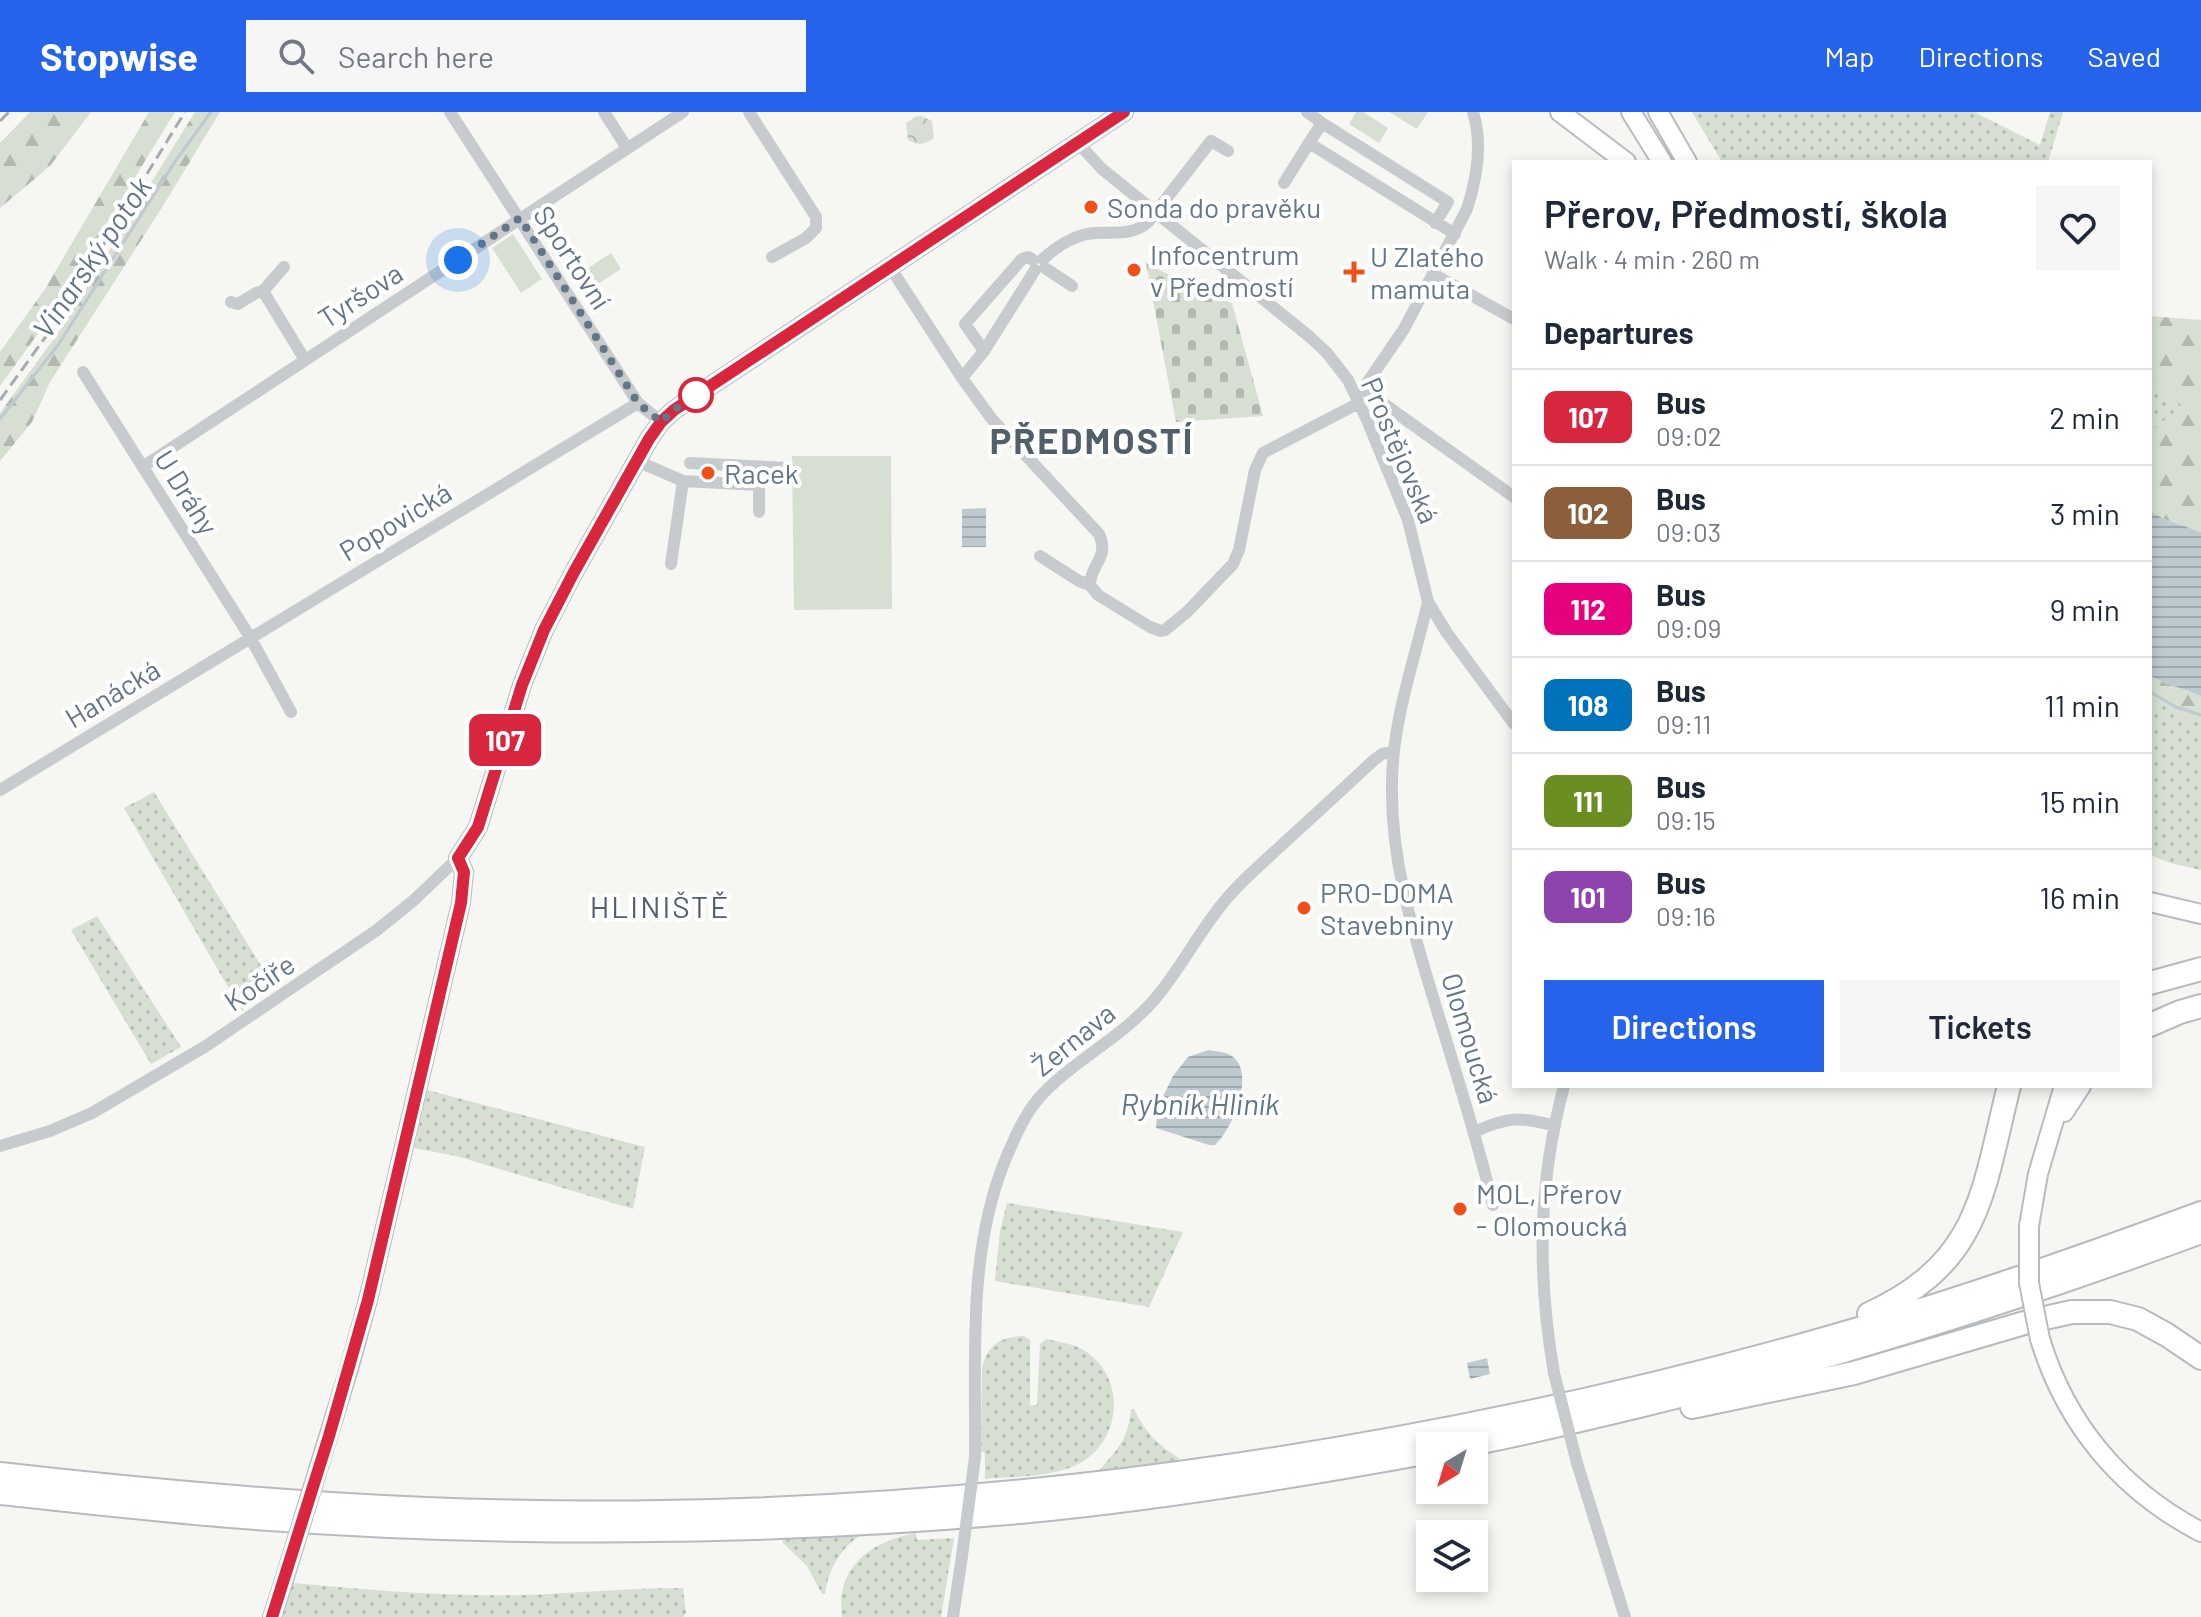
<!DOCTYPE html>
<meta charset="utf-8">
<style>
body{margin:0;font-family:Barlow,sans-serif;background:#f6f6f7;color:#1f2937;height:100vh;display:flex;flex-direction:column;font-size:30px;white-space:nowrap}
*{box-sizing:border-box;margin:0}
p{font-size:26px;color:#747a83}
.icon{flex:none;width:44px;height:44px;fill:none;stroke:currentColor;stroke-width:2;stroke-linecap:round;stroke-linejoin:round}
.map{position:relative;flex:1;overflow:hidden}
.sheet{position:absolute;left:1512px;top:48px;width:640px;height:928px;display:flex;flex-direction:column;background:#fff;border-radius:0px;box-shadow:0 4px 12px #0003}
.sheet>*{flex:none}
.badge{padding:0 16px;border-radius:12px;font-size:28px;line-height:52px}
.needle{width:52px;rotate:218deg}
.tools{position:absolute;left:1416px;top:1320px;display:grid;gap:16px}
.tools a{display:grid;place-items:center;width:72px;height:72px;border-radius:0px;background:#fff;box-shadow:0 4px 12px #0003;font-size:40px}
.you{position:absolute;width:40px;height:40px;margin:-20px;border:6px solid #fff;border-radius:50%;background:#1a73e8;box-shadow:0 0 0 12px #1a73e833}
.map>.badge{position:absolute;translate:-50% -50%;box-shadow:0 0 0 4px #fff}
h2{padding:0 32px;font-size:30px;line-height:72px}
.round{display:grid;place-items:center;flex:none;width:84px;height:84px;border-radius:0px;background:#f6f6f7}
.headline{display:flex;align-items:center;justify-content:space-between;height:136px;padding:0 32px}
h1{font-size:38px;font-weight:600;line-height:60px}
.cta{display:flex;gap:16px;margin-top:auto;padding:16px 32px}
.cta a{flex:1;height:92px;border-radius:0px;background:#2563eb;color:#fff;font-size:32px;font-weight:600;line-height:92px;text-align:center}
.cta a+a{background:#f6f6f7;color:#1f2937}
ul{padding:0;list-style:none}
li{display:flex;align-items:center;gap:24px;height:96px;padding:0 32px;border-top:2px solid #e0e1e3}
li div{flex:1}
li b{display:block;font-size:30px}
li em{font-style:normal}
li .badge{min-width:88px;font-weight:700;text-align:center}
header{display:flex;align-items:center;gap:48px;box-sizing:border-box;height:112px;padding:0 40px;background:#2563eb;color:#fff}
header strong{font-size:38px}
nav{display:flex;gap:44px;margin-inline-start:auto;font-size:28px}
.search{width:560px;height:72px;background:#f6f6f7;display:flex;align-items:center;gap:20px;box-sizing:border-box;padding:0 28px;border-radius:0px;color:#747a83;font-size:30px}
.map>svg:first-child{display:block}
.grass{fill:url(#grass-dots)}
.forest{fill:url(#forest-firs)}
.cemetery{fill:url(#cemetery-stones)}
.park{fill:url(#park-crowns)}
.pitch{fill:#d7dfd3}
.water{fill:url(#water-rules)}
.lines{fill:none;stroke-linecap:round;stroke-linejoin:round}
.stream{stroke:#becacf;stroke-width:3}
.secondary-casing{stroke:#b7bdc1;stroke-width:20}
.primary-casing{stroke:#b8bcc0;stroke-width:22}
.motorway-casing{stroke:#b7bbbe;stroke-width:26}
.minor{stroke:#c8cbce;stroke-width:12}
.secondary{stroke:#fff;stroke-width:16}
.primary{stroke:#fff;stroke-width:18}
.motorway{stroke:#fff;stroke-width:22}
.rail{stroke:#a5abb1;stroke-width:3;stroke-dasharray:12 6;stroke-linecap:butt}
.secondary-bridge-casing{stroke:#b7bdc1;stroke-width:20;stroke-linecap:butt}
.primary-bridge-casing{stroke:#b8bcc0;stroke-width:22;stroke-linecap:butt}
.minor-bridge{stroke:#c8cbce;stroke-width:12}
.secondary-bridge{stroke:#fff;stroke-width:16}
.primary-bridge{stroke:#fff;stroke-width:18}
.line-casing{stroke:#fff;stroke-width:18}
.line{stroke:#d7263d;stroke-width:12}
.walk{stroke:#637686;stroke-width:8;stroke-dasharray:0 14.4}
.poi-dot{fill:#f14e18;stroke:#fff;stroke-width:3}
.stop-dot{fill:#fff;stroke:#d7263d;stroke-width:4}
.labels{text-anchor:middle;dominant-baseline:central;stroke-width:8;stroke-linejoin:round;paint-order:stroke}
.poi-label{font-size:28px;fill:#637686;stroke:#fff;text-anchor:start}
.street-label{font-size:28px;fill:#637686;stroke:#fff}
.water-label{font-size:30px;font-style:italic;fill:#5f7883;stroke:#fff}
.neighbourhood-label{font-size:30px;letter-spacing:2px;fill:#515f6b;stroke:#fff}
.district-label{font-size:36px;font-weight:bold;letter-spacing:2px;fill:#515f6b;stroke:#fff}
</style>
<header>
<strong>Stopwise</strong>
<div class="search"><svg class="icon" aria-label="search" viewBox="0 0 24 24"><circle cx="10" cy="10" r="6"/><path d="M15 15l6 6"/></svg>Search here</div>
<nav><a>Map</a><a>Directions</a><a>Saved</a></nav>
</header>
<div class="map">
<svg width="2201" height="1505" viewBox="0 0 2201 1505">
<defs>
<pattern id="grass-dots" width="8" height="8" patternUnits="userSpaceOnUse" patternTransform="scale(2)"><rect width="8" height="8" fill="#d7dfd3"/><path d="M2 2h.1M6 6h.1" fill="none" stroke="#b2b9b1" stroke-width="1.8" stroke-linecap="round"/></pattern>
<pattern id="forest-firs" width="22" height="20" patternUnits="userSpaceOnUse" patternTransform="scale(2)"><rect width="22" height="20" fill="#d7dfd3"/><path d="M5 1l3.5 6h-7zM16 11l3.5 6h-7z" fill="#b2b9b1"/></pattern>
<pattern id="cemetery-stones" width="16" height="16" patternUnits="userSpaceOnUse" patternTransform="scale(2)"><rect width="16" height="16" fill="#d7dfd3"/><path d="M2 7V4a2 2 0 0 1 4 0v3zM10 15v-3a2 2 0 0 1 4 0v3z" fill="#b2b9b1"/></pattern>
<pattern id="park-crowns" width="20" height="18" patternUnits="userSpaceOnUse" patternTransform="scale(2)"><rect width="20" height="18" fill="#d7dfd3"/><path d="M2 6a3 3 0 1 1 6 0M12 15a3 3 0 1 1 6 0" fill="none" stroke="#b2b9b1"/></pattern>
<pattern id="water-rules" width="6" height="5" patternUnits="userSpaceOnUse" patternTransform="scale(2)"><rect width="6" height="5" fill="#becacf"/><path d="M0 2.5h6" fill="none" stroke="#9ea9ae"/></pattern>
</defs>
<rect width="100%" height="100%" fill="#f6f6f2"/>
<path class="grass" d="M 1692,0 L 1974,0 L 2040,33 L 2050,0 L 2063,0 L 2048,50 L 1722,50 Z
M 2150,234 L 2154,235 L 2183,294 L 2150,320 Z
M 2150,586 L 2201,612 L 2201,758 L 2170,751 L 2150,743 Z
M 154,680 L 273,873 L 242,899 L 124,696 Z
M 97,804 L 181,935 L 151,952 L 71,818 Z
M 427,978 L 645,1035 L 633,1097 L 456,1044 L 414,1036 Z
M 1007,1091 L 1183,1120 L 1149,1195 L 995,1169 L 1000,1119 Z
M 1024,1224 L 1030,1228 L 1030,1293 L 1037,1293 L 1040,1232 L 1046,1227 C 1058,1230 1071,1231 1082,1237 C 1125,1262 1124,1324 1082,1350 C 1054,1366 1016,1364 985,1367 L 985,1342 L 981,1339 L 982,1256 C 988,1232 1000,1225 1024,1224 Z
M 1131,1297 L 1134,1297 C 1144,1319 1159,1334 1179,1346 L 1178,1350 L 1099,1359 C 1117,1337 1128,1329 1131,1297 Z
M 916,1421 L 917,1428 L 954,1426 L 941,1505 L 842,1505 C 835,1455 871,1429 916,1421 Z
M 859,1422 L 859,1424 C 839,1439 828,1458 825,1482 L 822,1482 L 807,1454 L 783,1431 L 783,1427 Z
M 293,1471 C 369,1478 447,1485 524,1483 C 577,1481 630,1476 683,1476 L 686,1501 L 683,1505 L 280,1505 Z"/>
<path class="forest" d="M 30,0 L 91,0 L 50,54 L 0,96 L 0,31 Z
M 149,0 L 175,0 L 45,212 L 0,274 L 0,240 L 45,177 Z
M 195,0 L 220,0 L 163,94 L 50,270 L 32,310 L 0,349 L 0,301 L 58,221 Z
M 2150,204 L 2201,208 L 2201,420 L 2164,407 L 2150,399 L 2150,320 L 2183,294 L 2155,275 L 2154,236 L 2150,234 Z
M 2150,564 C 2166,573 2184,576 2201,584 L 2201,612 L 2150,586 Z"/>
<path class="cemetery" d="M 1146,151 L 1213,185 L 1232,191 L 1263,304 L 1176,310 Z"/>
<path class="park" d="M 921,4 L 932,9 L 934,26 C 924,33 919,34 908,28 L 906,11 L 915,5 Z"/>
<path class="pitch" d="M 1356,0 L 1363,0 L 1388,16 L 1379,31 L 1349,12 Z
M 1389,0 L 1428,0 L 1417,17 Z
M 513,122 L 542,167 L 521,181 L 492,136 Z
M 611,141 L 621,157 L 592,176 L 582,160 Z
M 792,344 L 891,344 L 892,497 L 794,498 Z"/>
<path class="water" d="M 986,396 L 986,435 L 962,435 L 962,397 Z
M 2150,399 L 2164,407 L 2201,420 L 2201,584 C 2184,576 2166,573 2150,564 Z
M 1208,938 C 1218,940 1230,939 1237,949 C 1252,970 1232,1017 1215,1033 L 1209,1033 L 1156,1016 L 1158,995 L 1173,964 L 1188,945 Z
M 1487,1246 L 1490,1262 L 1470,1267 L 1467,1251 Z"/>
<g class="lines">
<path class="stream" d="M 0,307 L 58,233 L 176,48 L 211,0
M 2150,580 L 2176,595 L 2201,603"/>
<g class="secondary-casing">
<path id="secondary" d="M 324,1338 L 349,1257 L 368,1188 L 461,791 L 464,760 L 458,746 L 478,715 L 522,573 L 544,518 L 574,460 L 649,327 L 661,310 L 674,298 L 1124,0
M 272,1505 L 285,1465"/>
</g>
<g class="primary-casing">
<path id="primary" d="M 1560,0 L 1626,50
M 1631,0 L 1662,50
M 1658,0 L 1687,50
M 2150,790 L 2201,802
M 2064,1000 L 2081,974
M 2029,1114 L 2038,1062 L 2064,974
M 2040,1227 C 2066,1313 2122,1379 2201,1420"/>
</g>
<g class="motorway-casing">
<path id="motorway" d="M 2150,871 L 2201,857
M 2150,913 L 2180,900 L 2201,894
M 1869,1202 C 1981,1150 1982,1082 2009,974
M 1692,1295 L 1854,1261 L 2031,1209 L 2072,1200 L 2110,1200 L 2138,1207 L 2167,1223 L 2201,1246
M 1461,1334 C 1521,1323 1580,1308 1639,1294 C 1830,1248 2017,1188 2201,1120
M 0,1362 C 220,1387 441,1404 662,1400 C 1045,1394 1438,1335 1806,1232 C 1940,1195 2071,1149 2201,1101
M 0,1381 C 76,1389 153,1398 230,1404 C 492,1425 768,1423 1030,1399 C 1164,1386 1298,1364 1430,1340"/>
</g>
<path class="minor" d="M 450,0 L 638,291 L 661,310
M 604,0 L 627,36
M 749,0 L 816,105 L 816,116 L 806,126 L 772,145
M 1307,0 L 1322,11 L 1309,31 L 1455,122
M 1322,11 L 1448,90 L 1435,111
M 1078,31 L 1102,57 L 1310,225 L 1327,241 L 1348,268 L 1367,308 L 1408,408 L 1428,490 L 1447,521 L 1514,612
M 1284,71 L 1309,31
M 1043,147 C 1056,135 1069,126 1087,122 C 1108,118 1131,126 1148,110 L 1211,29 L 1228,39
M 890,155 L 962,266 L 991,306 L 1099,422 C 1110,446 1090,452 1090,473
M 1045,156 L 1072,174
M 1433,162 L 1514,207
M 263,179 L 305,248
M 231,190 L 238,192 L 256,181 L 263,179 L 284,155
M 984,239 L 965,212 L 1022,147 L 1028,145 L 1033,148
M 83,260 L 250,525 L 291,600
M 962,266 L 984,239 L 1035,158
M 1363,277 L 1514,385
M 1355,283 L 1363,277 L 1404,217 L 1467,97 C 1477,66 1483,32 1473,0
M 637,349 L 683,369 L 759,373
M 690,351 L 788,356
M 144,354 L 683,0
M 759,355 L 759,400
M 1040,444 L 1079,469 L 1090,473 L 1098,483 L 1150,515 L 1161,519 L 1165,518 L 1187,500 L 1233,452 L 1239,438 L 1255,358 L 1263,341 L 1359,291
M 671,452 L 683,369
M 1428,490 C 1414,550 1393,607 1392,669 C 1390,748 1413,820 1436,895 C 1456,961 1477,1026 1493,1093
M 0,678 L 638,291
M 1474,1020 C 1507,1005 1520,1004 1555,1014
M 0,1034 L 50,1019 L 92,1001 L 206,934 L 377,818 L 413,789 L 458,746
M 1554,1261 C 1537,1162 1538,1071 1564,974
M 975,1345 C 976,1245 967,1140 1006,1046 C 1015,1025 1024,1004 1038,987 C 1072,949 1120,927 1154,888 C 1181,857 1200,817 1228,785 C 1245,765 1266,748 1285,730 C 1315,703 1345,675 1374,648 L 1382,642 L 1394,639
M 1577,1351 L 1625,1505
M 953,1505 L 962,1444"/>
<use href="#secondary" class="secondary"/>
<use href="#primary" class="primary"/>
<use href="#motorway" class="motorway"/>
<path class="rail" d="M 0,9 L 9,0
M 0,288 L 52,216 L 185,0"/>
<g class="secondary-bridge-casing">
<path id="secondary-bridge" d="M 285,1465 L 324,1338"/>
</g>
<g class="primary-bridge-casing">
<path id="primary-bridge" d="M 2029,1114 L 2029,1171 L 2040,1227"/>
</g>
<path class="minor-bridge" d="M 1554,1261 L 1577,1351
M 962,1444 L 975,1345"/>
<use href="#secondary-bridge" class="secondary-bridge"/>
<use href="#primary-bridge" class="primary-bridge"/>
</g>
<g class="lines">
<g class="line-casing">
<path id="line" d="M 272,1505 L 329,1324 L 368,1188 L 461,791 L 464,760 L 458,746 L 478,715 L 522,573 L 544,518 L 574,460 L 649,327 L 661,310 L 674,298 L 1124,0"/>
</g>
<use href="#line" class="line"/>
<path class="walk" d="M 458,148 L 520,106 L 638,291 L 661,310 L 674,298 L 703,278 L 696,283"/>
</g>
<g class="poi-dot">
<circle cx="1091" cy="95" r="8"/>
<circle cx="1134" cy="158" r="8"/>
<path d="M1350 148h8v8h8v8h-8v8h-8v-8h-8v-8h8z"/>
<circle cx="708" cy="361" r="8"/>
<circle cx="1304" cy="796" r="8"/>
<circle cx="1460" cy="1097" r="8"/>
</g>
<circle class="stop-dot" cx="696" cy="283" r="16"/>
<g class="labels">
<g class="poi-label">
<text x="1107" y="95">Sonda do pravěku</text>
<text x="1150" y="142">Infocentrum<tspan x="1150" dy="32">v Předmostí</tspan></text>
<text x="1370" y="144">U Zlatého<tspan x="1370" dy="32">mamuta</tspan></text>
<text x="724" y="361">Racek</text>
<text x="1320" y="780">PRO-DOMA<tspan x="1320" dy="32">Stavebniny</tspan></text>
<text x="1476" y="1081">MOL, Přerov<tspan x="1476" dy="32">- Olomoucká</tspan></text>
</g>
<g class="street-label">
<text transform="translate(573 145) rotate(57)">Sportovní</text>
<text transform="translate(360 183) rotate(-33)">Tyršova</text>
<text transform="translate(1401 338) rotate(67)">Prostějovská</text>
<text transform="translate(187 380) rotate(58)">U Dráhy</text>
<text transform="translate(395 409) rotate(-31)">Popovická</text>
<text transform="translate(112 581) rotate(-31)">Hanácká</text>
<text transform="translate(259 870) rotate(-34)">Kočíře</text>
<text transform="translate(1471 926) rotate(73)">Olomoucká</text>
<text transform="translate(1073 927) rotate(-39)">Žernava</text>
</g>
<g class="water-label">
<text transform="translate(91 145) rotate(-56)">Vinarský potok</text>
<text x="1200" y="991">Rybník Hliník</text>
</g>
<g class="neighbourhood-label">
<text x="660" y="794">HLINIŠTĚ</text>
</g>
<g class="district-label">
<text x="1092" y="327">PŘEDMOSTÍ</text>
</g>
</g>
</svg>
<div class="tools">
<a><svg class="needle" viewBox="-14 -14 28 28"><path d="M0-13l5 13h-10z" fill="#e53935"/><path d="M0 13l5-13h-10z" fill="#747a83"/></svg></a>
<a><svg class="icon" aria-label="layers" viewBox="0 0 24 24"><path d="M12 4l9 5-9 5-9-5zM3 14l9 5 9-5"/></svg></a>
</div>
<div class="you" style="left:458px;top:148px"></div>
<b class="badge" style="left:505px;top:628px;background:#d7263d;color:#fff">107</b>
<section class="sheet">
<div class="headline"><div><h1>Přerov, Předmostí, škola</h1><p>Walk · 4 min · 260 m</p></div><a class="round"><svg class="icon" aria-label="heart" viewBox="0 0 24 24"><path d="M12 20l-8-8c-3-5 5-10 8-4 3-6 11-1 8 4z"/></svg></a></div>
<h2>Departures</h2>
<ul>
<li><span class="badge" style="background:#d7263d;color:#fff">107</span><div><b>Bus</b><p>09:02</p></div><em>2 min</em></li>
<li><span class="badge" style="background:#8b5e3c;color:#fff">102</span><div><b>Bus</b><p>09:03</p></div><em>3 min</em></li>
<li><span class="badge" style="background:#e6007e;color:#fff">112</span><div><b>Bus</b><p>09:09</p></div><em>9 min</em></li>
<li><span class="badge" style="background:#0072bc;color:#fff">108</span><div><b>Bus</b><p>09:11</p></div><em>11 min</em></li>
<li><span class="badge" style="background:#6b8e23;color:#fff">111</span><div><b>Bus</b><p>09:15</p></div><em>15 min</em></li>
<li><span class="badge" style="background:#8e44ad;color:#fff">101</span><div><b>Bus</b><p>09:16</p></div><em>16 min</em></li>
</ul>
<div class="cta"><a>Directions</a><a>Tickets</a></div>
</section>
</div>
